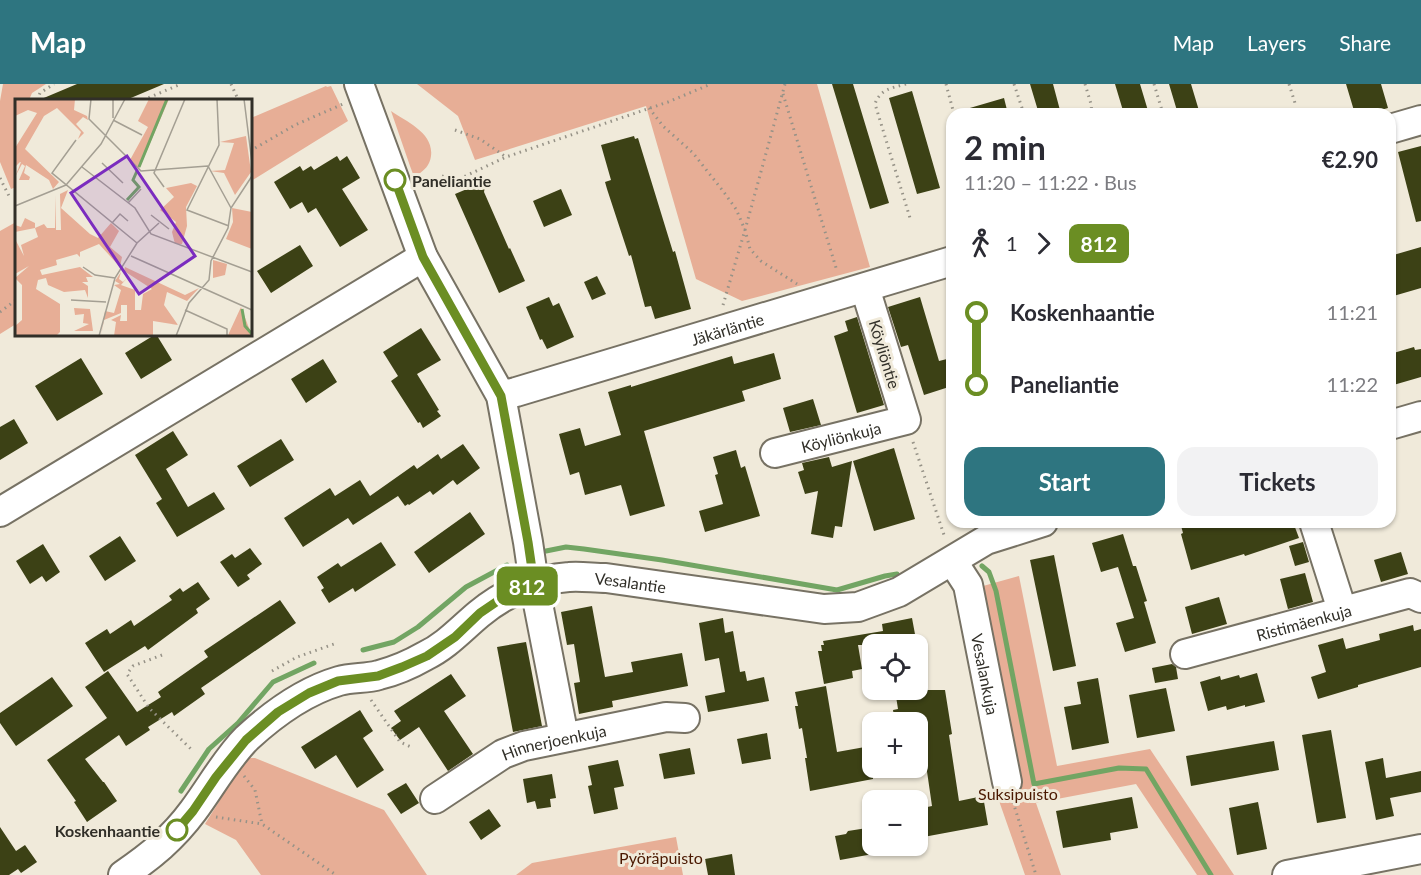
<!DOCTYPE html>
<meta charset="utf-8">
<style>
body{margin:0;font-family:Lato,sans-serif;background:#f2f2f3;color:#2b2b33;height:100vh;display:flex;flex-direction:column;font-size:22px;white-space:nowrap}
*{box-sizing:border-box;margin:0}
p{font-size:20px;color:#7c7c81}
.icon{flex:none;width:33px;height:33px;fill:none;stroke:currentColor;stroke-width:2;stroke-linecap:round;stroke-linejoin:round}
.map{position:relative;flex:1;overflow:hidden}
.sheet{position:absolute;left:946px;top:24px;width:450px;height:420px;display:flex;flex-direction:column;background:#fff;border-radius:18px;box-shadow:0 2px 4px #0004}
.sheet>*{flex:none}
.badge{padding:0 12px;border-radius:9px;font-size:21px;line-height:39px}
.tools{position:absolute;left:862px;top:550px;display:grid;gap:12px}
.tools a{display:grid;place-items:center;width:66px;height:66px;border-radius:12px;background:#fff;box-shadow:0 2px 4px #0004;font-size:30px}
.map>.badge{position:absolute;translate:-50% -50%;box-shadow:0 0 0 3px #fff}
.legs{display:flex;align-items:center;gap:9px;height:66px;padding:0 18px;font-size:20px}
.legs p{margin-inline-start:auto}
.summary{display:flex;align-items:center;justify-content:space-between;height:102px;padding:0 18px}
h1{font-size:33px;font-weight:700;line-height:45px}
.button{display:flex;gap:12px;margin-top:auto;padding:12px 18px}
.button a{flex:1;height:69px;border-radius:18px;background:#2e7580;color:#fff;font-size:24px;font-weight:700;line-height:69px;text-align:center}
.button a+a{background:#f2f2f3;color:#2b2b33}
ul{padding:0 18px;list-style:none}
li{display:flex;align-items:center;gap:21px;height:72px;font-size:22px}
li i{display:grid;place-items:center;width:9px;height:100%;margin:0 8px;background:currentColor}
li i::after{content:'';width:15px;height:15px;margin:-8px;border:4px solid;border-radius:50%;background:#fff}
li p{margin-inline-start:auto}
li:first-child i{background:linear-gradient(#0000 50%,currentColor 0)}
li:last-child i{background:linear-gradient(currentColor 50%,#0000 0)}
header{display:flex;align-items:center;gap:36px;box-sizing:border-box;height:84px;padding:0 30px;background:#2e7580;color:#fff}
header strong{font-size:28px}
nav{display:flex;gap:33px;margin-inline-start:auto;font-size:21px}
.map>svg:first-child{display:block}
.green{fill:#e7ae96}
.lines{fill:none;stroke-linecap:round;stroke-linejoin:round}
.stream{stroke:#72a563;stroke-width:5}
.building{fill:#3c4115}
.minor-casing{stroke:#777264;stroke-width:32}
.path{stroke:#969287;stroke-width:3;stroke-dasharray:1.5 4.5;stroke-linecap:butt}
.minor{stroke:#fff;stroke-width:28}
.line-1-casing{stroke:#fff;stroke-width:14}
.line-1{stroke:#6b8e23;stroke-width:9}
.stop-1-dot{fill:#fff;stroke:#6b8e23;stroke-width:3}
.labels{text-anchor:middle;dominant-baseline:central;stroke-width:6;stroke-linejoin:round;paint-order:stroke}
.stop-label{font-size:16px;font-weight:bold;fill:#312f28;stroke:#f0eada;text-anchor:start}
.street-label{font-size:16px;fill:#312f28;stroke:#f0eada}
.park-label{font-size:16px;fill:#4a1800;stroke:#f0eada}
.inset-river{fill:none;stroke:#72a563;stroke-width:3}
.inset-road{fill:none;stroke:#a49f93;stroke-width:1.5}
.view{fill:#7b2cbf;fill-opacity:0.15;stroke:#7b2cbf;stroke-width:3}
.inset-edge{fill:none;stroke:#312f28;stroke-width:3}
</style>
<header>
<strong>Map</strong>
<nav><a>Map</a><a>Layers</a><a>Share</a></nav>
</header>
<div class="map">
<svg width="1421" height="791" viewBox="0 0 1421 791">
<rect width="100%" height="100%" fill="#f0eada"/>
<path class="green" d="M 3,0 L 46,0 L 32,9 L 29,16 L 16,16 L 16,103 L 11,105 L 0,78 L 0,17 Z
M 417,0 L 817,0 L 870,183 L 742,217 L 696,195 L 646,22 L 475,76 L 458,32 Z
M 326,2 L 327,3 L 331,2 L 348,37 L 251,97 L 251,34 Z
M 391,27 C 407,38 434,49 431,72 C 430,81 424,87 417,91 L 413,90 L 410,82 Z
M 16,138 L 16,240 L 0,250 L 0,147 Z
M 1019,492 L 1057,682 L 1150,665 L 1234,791 L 1197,791 L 1136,700 L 1036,719 L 1061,791 L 1025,791 L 991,694 L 958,509 Z
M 246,674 L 255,674 L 384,726 L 427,791 L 261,791 L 236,756 L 205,740 L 220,716 L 229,696 Z
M 676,753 L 683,791 L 516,791 L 532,779 Z"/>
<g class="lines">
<path class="stream" d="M 546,467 L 566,463 L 584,465 L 662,476 L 837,506 L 885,492 L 897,490
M 982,482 L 989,488 L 996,507 L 1034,700 L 1119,684 L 1146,685 L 1211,791
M 363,566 L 394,558 L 418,543 L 466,503 L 507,481
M 181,707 L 209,665 L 238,639 L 273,598 L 314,579"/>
</g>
<path class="building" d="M 77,0 L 164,0 L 126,16 L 39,16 Z
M 832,0 L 853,0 L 889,119 L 870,125 Z
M 1030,0 L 1053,0 L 1061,30 L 1039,30 Z
M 1115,0 L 1140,0 L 1149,30 L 1124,30 Z
M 1169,0 L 1191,0 L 1200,30 L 1178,30 Z
M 1346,0 L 1381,0 L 1388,24 L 1366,30 L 1355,30 Z
M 912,7 L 940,104 L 917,110 L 889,14 Z
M 1004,14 L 1008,30 L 964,30 L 963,26 Z
M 634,52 L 635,55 L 638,54 L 673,168 L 675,167 L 691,225 L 655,235 L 651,222 L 645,223 L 631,171 L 629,172 L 607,105 L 605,98 L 611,96 L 601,61 Z
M 1421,62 L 1421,137 L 1416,138 L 1398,68 Z
M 337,72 L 340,77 L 347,72 L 360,94 L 342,105 L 368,146 L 340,163 L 316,124 L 308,129 L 302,118 L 290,125 L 274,98 L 300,82 L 303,87 L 311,82 L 314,86 Z
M 486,97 L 484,108 L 509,165 L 510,164 L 525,197 L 499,209 L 455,110 Z
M 561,105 L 572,131 L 544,143 L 533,117 Z
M 300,161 L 313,182 L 271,209 L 257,187 Z
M 1421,163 L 1421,204 L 1390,213 L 1390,172 Z
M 597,192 L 606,210 L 592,216 L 584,198 Z
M 549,213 L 553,222 L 559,219 L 574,253 L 547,265 L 542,255 L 540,256 L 526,223 Z
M 920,213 L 939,277 L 947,275 L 952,293 L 952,302 L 924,311 L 908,261 L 901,263 L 888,223 Z
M 857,233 L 884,321 L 857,329 L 834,252 L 848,247 L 845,237 Z
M 421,244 L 441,276 L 417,290 L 439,326 L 437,327 L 441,332 L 423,344 L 420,338 L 418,339 L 391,297 L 398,292 L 383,268 Z
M 156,250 L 172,276 L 141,295 L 125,269 Z
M 1414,263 L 1415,266 L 1421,265 L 1421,293 L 1390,302 L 1390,270 Z
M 774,269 L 781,295 L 742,307 L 745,317 L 644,347 L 665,422 L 630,432 L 621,401 L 585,411 L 579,388 L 570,391 L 559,350 L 580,344 L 585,362 L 621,351 L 608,308 L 631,301 L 631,303 L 732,272 L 734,280 Z
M 81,274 L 103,310 L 57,337 L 35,302 Z
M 323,275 L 337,298 L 306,319 L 291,295 Z
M 813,315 L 821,341 L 790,348 L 783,324 Z
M 14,335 L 28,359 L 0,376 L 0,343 Z
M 173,347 L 188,371 L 166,385 L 188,423 L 214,408 L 225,425 L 177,453 L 156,419 L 162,415 L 135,371 Z
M 281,355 L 294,376 L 250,403 L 237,382 Z
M 463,360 L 480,384 L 457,401 L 453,396 L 433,411 L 430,407 L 409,421 L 408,420 L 405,422 L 398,412 L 353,441 L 348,434 L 303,463 L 284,434 L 330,404 L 335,412 L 360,396 L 370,412 L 414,381 L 417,385 L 438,370 L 441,375 Z
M 894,364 L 915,435 L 874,447 L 853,377 Z
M 736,366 L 741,384 L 745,382 L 760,432 L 705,448 L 699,427 L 723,420 L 715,391 L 718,390 L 713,373 Z
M 829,373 L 832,383 L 852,377 L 842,443 L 835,442 L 833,454 L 811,450 L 818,407 L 805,410 L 798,388 L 804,386 L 802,379 Z
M 470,428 L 485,450 L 429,489 L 414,468 Z
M 1180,438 L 1293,438 L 1299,454 L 1245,472 L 1244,470 L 1191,486 L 1181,450 L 1183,449 Z
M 1123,450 L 1133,482 L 1136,482 L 1147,517 L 1144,518 L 1156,559 L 1125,568 L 1116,539 L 1134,534 L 1118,483 L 1101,488 L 1092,459 Z
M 120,452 L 136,477 L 105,497 L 89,472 Z
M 381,458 L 396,481 L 355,508 L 353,504 L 329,519 L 321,506 L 324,504 L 317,493 L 338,479 L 341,483 Z
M 1303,458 L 1309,478 L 1295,482 L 1289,462 Z
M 43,460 L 60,488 L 46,498 L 42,492 L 30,500 L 16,477 Z
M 250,464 L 262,480 L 247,491 L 250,495 L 238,503 L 220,478 L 232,470 L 235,474 Z
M 1401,468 L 1408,490 L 1381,498 L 1374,476 Z
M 1054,471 L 1076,582 L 1053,587 L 1030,476 Z
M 1305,489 L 1313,518 L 1288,525 L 1280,495 Z
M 198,498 L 210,515 L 196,525 L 198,529 L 148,566 L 145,562 L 104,588 L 85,559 L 107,545 L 110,550 L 131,536 L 134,542 L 172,516 L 169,512 L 180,504 L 183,508 Z
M 1219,513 L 1227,540 L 1192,550 L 1185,523 Z
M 280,516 L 296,539 L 201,604 L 205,610 L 174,632 L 172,628 L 148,643 L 150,646 L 126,662 L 119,651 L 85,675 L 103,698 L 104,698 L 117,717 L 87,738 L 74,718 L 76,717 L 47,676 L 107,634 L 85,603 L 108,587 L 137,628 L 161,613 L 158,608 L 208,573 L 204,567 Z
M 592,522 L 605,593 L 633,588 L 631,578 L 682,569 L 688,602 L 612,617 L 613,623 L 579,630 L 574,599 L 580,598 L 574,560 L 567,561 L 561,528 Z
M 723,534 L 725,549 L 733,547 L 740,588 L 745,587 L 747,597 L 764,593 L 769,617 L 708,628 L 705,612 L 725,608 L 719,574 L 705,577 L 699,539 Z
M 912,534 L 917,561 L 858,561 L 862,585 L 852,587 L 853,594 L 824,600 L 818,567 L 822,567 L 821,561 L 824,561 L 823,557 L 883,547 L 882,540 Z
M 1413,541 L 1414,547 L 1421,545 L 1421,583 L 1358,601 L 1358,603 L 1318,615 L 1311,593 L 1326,588 L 1318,561 L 1343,554 L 1346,565 L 1380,556 L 1379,550 Z
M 526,558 L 542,642 L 513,648 L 497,563 Z
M 1172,580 L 1176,583 L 1178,595 L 1155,599 L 1152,584 Z
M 1257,589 L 1265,618 L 1245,623 L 1245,621 L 1227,626 L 1226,622 L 1208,627 L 1200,598 L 1220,592 L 1221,596 L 1239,591 L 1240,594 Z
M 451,590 L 466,612 L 444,627 L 473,670 L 448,687 L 419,643 L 400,656 L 391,644 L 401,637 L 394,627 Z
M 52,593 L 73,622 L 16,662 L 0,639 L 0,629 Z
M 1098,594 L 1109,659 L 1072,666 L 1064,623 L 1081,620 L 1077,598 Z
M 826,602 L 837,668 L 865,663 L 865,666 L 873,665 L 873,695 L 810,707 L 805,674 L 807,674 L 802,644 L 799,645 L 795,622 L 798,622 L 795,608 Z
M 1166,604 L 1175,647 L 1137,654 L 1129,611 Z
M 895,606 L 945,606 L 952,650 L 949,651 L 959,717 L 983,712 L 988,741 L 918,754 L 918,725 L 932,722 L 920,639 L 895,639 L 893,626 L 898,625 Z
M 360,626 L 373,647 L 363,654 L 384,686 L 357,704 L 336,671 L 315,685 L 301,663 Z
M 1331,646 L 1346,734 L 1317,739 L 1302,651 Z
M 767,649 L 771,675 L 742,680 L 737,655 Z
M 1274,657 L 1279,686 L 1191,702 L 1186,672 Z
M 690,664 L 695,690 L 664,695 L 659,670 Z
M 1383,674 L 1386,694 L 1421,687 L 1421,708 L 1390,714 L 1394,732 L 1376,736 L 1365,678 Z
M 618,676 L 624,702 L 614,704 L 618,725 L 594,730 L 588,702 L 592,701 L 588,682 Z
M 552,690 L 556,714 L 550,715 L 551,723 L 537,725 L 535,717 L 527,719 L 523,695 Z
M 406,699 L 419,719 L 401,730 L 387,710 Z
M 1132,713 L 1138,744 L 1110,749 L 1111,756 L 1063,764 L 1056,727 Z
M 1258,718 L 1267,765 L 1237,771 L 1229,724 Z
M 489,725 L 501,742 L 481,756 L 469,738 Z
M 0,743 L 16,767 L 25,761 L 37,778 L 21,789 L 18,785 L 9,791 L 0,791 Z
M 867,744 L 873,749 L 873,770 L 840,776 L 835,752 L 846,750 L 848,747 Z
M 732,770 L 735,791 L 708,791 L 705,775 Z"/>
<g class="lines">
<g class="minor-casing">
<g id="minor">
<path d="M 359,0 L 423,173 L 501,312 L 528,458 L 534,499 L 564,653"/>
<path d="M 1390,45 L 1421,36"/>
<path id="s1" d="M 501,312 L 516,308 L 952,177"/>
<path d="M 1390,341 L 1421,332"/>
<path id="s2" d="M 775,369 L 906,336 L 865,204"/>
<path d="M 0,428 L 423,173"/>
<path d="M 1314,438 L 1342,526"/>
<path id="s3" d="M 957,484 L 968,501 L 1007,698"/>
<path id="s4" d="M 1185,570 L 1410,509 L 1421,514"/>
<path id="s5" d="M 435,715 L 503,670 L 524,662 L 666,633 L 685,634"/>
<path id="s6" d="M 123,791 C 151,772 173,754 193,727 C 211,703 226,675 247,654 C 273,630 305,607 339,597 C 352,593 366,595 379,591 C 395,587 411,580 425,572 C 446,562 461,545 479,530 C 504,509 536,495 569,493 C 581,492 594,494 606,494 L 824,525 L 858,523 L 899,508 L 986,456 L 1043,438"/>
<path d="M 1287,791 L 1421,765"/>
</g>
</g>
<path class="path" d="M 231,0 L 237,13
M 906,0 C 892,4 880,5 875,20 L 910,134
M 946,0 L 954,30
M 1014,0 L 1024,30
M 1085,0 L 1091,20 L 1092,30
M 1154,0 L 1163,30
M 1289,0 L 1295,19
M 783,10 L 837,187
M 37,16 L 40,9 L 54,0
M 143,16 L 181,0
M 649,24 L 663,42 L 693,69 L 723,107 L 736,125 L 745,146 L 750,165 L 761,177 L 797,200
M 455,46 L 480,55 L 506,73
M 250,67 L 295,41 L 343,20
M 442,92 L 457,96 L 506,73 L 668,18 L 711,0
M 0,94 L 9,112
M 723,221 L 745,146 L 785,0
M 0,228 L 16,216
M 913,358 L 945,454
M 162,571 L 133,582 L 127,590 L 149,624 L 193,667
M 272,587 L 297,573 L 337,559
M 371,616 L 400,658 L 411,663
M 244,692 L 255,706 L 262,740
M 1013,718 L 1036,791
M 216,733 L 262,740 L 336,791"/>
<use href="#minor" class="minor"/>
</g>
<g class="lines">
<g class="line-1-casing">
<path id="line-1" d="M 177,746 L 193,727 L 216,693 L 246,656 L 278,628 L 309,609 L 338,597 L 378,592 L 402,583 L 427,572 L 455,553 L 480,529 L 508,510 L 534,499 L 528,458 L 501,312 L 423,173 L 395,96"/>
</g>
<use href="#line-1" class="line-1"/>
</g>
<g class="stop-1-dot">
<circle cx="395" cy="96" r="10"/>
<circle cx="177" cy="746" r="10"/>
</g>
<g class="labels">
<g class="stop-label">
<text x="412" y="96">Paneliantie</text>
<text x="160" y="746" text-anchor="end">Koskenhaantie</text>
</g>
<g class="street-label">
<text stroke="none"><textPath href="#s1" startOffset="236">Jäkärläntie</textPath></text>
<text transform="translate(885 270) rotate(73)">Köyliöntie</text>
<text stroke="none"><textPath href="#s2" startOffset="68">Köyliönkuja</textPath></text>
<text stroke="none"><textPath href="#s6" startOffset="615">Vesalantie</textPath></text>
<text stroke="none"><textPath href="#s4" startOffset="123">Ristimäenkuja</textPath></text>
<text stroke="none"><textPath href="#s3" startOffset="111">Vesalankuja</textPath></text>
<text stroke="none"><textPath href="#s5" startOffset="134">Hinnerjoenkuja</textPath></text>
</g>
<g class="park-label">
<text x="1018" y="709">Suksipuisto</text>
<text x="661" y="773">Pyöräpuisto</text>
</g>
</g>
<g transform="translate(15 15)">
<rect width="237" height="237" fill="#f0eada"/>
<path d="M 0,0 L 60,0 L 59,11 L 72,17 L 73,21 L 68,18 L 61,25 L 69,34 L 63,40 L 66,33 L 42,9 L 29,17 L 10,50 L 44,83 L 38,90 L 34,81 L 11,66 L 9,74 L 15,78 L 14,81 L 4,81 L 10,67 L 7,65 L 0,78 L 6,63 L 9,64 L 5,63 L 0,68 L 0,49 L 22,14 L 13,11 L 0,17 ZM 134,0 L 154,0 L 124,70 L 115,61 L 133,28 L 123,22 ZM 231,37 L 236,73 L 220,96 L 209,74 L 195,72 L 210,71 L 219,44 L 205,43 ZM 176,84 L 182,87 L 171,108 L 172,127 L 167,145 L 160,145 L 157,133 L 161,123 L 145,111 L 159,98 L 151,89 ZM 53,91 L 46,109 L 75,135 L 83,139 L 96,124 L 104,132 L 95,148 L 107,158 L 105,168 L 84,145 L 65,153 L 65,158 L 62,155 L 41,161 L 42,166 L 25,171 L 27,176 L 65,168 L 78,178 L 71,178 L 73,183 L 67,183 L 73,187 L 73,199 L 70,191 L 49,193 L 33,186 L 31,179 L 23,181 L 21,190 L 45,205 L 45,233 L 41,237 L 0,237 L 0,227 L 7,221 L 7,186 L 0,179 L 14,167 L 0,175 L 0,140 L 9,157 L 6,146 L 23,138 L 20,129 L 0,133 L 0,126 L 6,128 L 10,119 L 20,124 L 20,129 L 29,125 L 32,129 L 40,129 L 41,96 L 41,131 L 46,131 L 45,95 ZM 217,109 L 237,113 L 237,150 L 211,140 L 218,123 ZM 198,161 L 212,165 L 210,176 L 198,179 ZM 110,168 L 170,196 L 184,189 L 172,202 L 152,193 L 149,206 L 163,226 L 138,222 L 138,237 L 99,237 L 101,223 L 96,221 L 106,216 L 105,222 L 112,222 L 112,206 L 106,206 L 106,214 L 89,221 L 86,237 L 90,212 L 99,214 L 106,191 L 99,186 L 105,185 L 100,182 L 106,173 L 104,180 L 108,183 L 112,179 L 106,186 L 120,191 L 120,211 L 126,211 L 128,195 L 137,190 L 109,172 ZM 226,208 L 237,237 L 213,237 L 214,234 ZM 59,209 L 75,210 L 78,232 L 59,232 L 74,225 L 68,224 L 69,215 L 60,216 Z" fill="#e7ae96"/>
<path class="inset-river" d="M 124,68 L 152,0M 112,101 L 124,88 L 118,81 L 122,72M 227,210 L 230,227 L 237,235"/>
<path class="inset-road" d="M 76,0 L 74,20 L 126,72 L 193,67M 202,0 L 204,46 L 172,111 L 214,127M 229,0 L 237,64M 98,19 L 98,0M 98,21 L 127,36M 61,41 L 37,74 L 122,144M 87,64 L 108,84M 193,67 L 216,109M 67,68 L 120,109 L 136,135 L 237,173M 51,86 L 86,45 L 110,0M 149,88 L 139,74 L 170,0M 113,104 L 126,90M 0,107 L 51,86M 136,116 L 154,130M 97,124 L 105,115 L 113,122M 116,157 L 237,211M 68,168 L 80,176 L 100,179M 56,201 L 91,203M 170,211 L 212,230 L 212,237M 84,237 L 100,179 L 122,144 L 144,124M 161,237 L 174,204 L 194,181 L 196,162 L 213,129 L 216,109 L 237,77"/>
<path class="view" d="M 112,57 L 180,157 L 124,195 L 56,94 Z"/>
<rect width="237" height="237" class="inset-edge"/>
</g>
</svg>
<div class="tools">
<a><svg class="icon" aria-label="locate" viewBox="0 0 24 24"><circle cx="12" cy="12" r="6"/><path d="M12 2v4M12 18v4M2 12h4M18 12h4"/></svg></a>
<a>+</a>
<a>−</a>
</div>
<b class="badge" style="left:527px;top:502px;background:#6b8e23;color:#fff">812</b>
<section class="sheet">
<div class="summary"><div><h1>2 min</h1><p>11:20 – 11:22 · Bus</p></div><b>€2.90</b></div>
<div class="legs"><svg class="icon" aria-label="walk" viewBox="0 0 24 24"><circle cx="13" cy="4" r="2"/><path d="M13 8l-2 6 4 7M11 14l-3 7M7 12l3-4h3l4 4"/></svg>1<svg class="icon" aria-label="forward" viewBox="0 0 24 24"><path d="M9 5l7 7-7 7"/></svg><b class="badge" style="background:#6b8e23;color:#fff">812</b></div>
<ul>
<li><i style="color:#6b8e23"></i><b>Koskenhaantie</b><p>11:21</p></li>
<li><i style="color:#6b8e23"></i><b>Paneliantie</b><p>11:22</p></li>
</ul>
<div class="button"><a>Start</a><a>Tickets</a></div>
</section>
</div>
